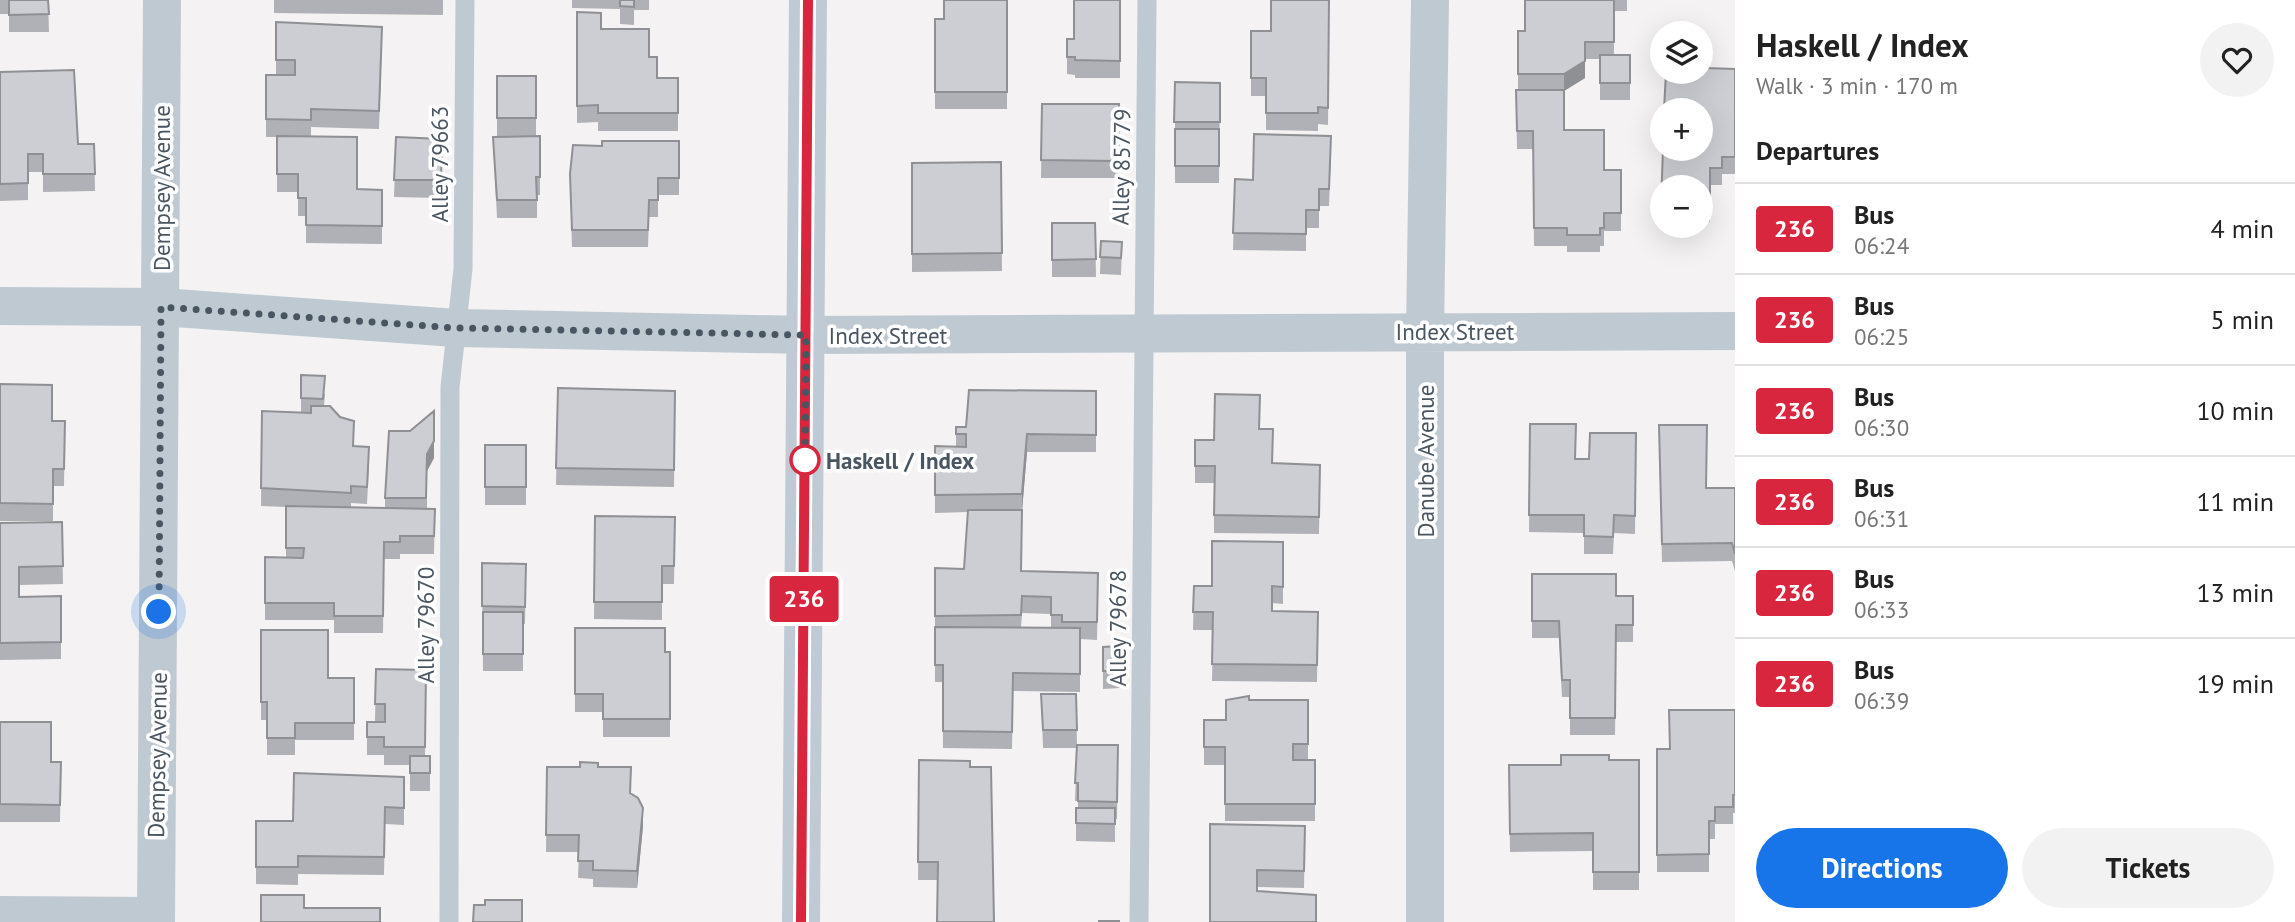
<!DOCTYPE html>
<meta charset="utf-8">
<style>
body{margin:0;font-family:"PT Sans",sans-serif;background:#f2f2f2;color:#222;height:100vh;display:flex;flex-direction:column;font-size:26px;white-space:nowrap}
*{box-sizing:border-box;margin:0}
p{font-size:23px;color:#767676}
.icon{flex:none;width:38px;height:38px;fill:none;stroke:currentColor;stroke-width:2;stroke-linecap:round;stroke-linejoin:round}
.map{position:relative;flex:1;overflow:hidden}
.drawer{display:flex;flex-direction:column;background:#fff;width:560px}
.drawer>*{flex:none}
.badge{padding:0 14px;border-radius:5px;font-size:24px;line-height:46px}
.buttons{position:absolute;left:1650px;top:21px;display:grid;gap:14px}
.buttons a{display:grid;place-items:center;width:63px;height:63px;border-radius:50%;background:#fff;box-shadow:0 7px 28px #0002;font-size:35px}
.you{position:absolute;width:35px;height:35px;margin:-18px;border:5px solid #fff;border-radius:50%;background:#1a73e8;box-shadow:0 0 0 10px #1a73e833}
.map>.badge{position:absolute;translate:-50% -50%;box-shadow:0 0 0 4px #fff}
h2{padding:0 21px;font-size:26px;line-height:63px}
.round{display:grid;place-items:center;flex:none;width:74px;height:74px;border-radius:37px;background:#f2f2f2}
.head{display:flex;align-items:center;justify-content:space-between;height:119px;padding:0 21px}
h1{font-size:33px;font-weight:700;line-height:52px}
.button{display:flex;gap:14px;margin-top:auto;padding:14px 21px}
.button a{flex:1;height:80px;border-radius:42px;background:#1774e9;color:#fff;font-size:28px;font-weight:700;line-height:80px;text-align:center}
.button a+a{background:#f2f2f2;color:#222}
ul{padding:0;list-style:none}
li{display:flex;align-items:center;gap:21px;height:91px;padding:0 21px;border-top:2px solid #e0e0e0}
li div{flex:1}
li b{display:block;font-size:26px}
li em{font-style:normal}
li .badge{min-width:77px;font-weight:700;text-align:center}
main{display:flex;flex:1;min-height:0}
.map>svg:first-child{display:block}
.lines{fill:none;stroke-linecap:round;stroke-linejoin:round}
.service{stroke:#bfc9d1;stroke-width:19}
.minor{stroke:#bfc9d1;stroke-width:38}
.tertiary{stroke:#bfc9d1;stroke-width:38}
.secondary{stroke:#bfcad5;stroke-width:38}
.wall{fill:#afb1b6;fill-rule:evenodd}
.shaded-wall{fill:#8f9094}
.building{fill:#ccced4;stroke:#8f9094;stroke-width:2}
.line-casing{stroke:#fff;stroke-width:16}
.line{stroke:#d7263d;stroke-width:10}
.walk{stroke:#495560;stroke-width:7;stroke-dasharray:0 12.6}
.stop-dot{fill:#fff;stroke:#d7263d;stroke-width:3.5}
.labels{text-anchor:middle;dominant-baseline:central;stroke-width:7;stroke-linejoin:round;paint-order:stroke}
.street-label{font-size:23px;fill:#495560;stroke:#fff}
.stop-label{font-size:23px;font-weight:bold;fill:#495560;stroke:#fff;text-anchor:start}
</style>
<main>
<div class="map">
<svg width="1735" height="922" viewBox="0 0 1735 922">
<rect width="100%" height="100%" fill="#f4f2f2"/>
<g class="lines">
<path class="service" d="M 449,922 L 450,387 L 463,269 L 465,0
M 1139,922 L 1147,0"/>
<path class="minor" d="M 806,335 L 1735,331
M 0,915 L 156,916
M 156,922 L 162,0
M 1425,922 L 1425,331 L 1430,0"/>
<path class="tertiary" d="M 0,306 L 161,307 L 456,328 L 806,335"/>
<path class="secondary" d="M 801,922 L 808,0"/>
</g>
<path class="wall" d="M 0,0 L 48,0 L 49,32 L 9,32 L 9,14 L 0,14 Z
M 274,0 L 443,0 L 443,15 L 274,13 Z
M 572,0 L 649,0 L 649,10 L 634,10 L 634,25 L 620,24 L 620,9 L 572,8 Z
M 1007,0 L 1007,109 L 935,109 L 935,19 L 944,19 Z
M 1120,0 L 1120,78 L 1075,78 L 1075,75 L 1067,74 L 1067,39 L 1074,39 Z
M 1329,0 L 1328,125 L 1318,124 L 1318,131 L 1266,130 L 1266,96 L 1251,96 L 1251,31 L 1271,31 Z
M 1525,0 L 1627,0 L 1627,11 L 1614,11 L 1614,55 L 1630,55 L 1630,100 L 1600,100 L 1600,59 L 1585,59 L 1585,78 L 1564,91 L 1564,130 L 1604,170 L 1621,170 L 1621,231 L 1604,231 L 1604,246 L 1600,246 L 1600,252 L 1567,252 L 1567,246 L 1534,246 L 1533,149 L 1517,149 L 1516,90 L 1518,90 L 1518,31 L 1525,31 Z
M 577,12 L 601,29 L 649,57 L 657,78 L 678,78 L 678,131 L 598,131 L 598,122 L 577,123 Z
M 276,22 L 382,44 L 379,129 L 311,127 L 311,137 L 357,189 L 382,190 L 382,244 L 306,243 L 306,216 L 298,216 L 298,192 L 277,192 L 277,137 L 266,137 L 266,75 L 276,75 Z
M 1701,60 L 1706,60 L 1706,68 L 1735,69 L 1735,174 L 1722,174 L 1722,185 L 1710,185 L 1710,222 L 1701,222 L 1701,187 L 1662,187 L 1662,222 L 1661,222 L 1663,149 L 1701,149 L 1701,110 L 1664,110 L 1666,72 L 1701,72 Z
M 0,72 L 78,144 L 94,144 L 95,191 L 43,192 L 43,172 L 28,172 L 28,200 L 0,201 Z
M 497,76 L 536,76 L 536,136 L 497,136 Z
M 1175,82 L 1220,83 L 1219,183 L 1175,183 Z
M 1042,104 L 1119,104 L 1118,178 L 1041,178 Z
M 540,136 L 540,195 L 537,195 L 537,218 L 497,218 L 493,137 Z
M 396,137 L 442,139 L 441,198 L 394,197 Z
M 679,141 L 679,195 L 658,195 L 658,217 L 649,217 L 648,247 L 572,247 L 570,174 L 602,146 Z
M 1331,153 L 1329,206 L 1319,206 L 1319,228 L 1306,228 L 1306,251 L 1233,250 L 1235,179 L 1253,180 Z
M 1001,162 L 1002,271 L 912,272 L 912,163 Z
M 1052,223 L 1095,223 L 1096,277 L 1052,277 Z
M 1101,241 L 1122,242 L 1121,275 L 1100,274 Z
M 301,375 L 325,394 L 324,406 L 369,465 L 367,504 L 351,503 L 351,507 L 385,508 L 385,498 L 434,458 L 427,471 L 427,509 L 435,509 L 434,554 L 400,554 L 400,559 L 384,559 L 383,633 L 334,633 L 334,620 L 265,620 L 265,557 L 286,558 L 286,507 L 261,506 L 262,411 L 301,412 Z
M 0,384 L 52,421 L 65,421 L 64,486 L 53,486 L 53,521 L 0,521 Z
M 558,388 L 675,391 L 674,487 L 556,485 Z
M 1096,391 L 1096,452 L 1027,452 L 1022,511 L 1021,571 L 1098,573 L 1097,640 L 1080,639 L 1080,692 L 1013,691 L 1012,749 L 943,748 L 943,682 L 935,682 L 935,616 L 964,569 L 968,512 L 935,513 L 935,446 L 956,446 L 956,427 L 966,427 ZM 1022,613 L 1051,614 L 1051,628 L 1021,628 Z
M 1530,424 L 1576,459 L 1589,459 L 1636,433 L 1635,534 L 1614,533 L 1613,554 L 1584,554 L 1584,533 L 1529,532 Z
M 1259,429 L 1272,463 L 1320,465 L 1319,534 L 1214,533 L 1214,483 L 1195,483 L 1195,440 L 1214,440 Z
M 1659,442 L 1706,488 L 1735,488 L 1735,571 L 1732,561 L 1662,562 Z
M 485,445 L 526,445 L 526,505 L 485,505 Z
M 595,516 L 675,517 L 674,584 L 662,584 L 662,620 L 594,619 Z
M 62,522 L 63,584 L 19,585 L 19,597 L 61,596 L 61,659 L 0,660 L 0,523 Z
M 1283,542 L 1283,604 L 1272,603 L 1272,611 L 1318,612 L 1317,682 L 1212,681 L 1213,630 L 1193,630 L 1194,586 L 1212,586 Z
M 482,563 L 526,564 L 525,624 L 523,624 L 523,671 L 483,671 Z
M 1532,574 L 1616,596 L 1633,596 L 1633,642 L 1616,642 L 1615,735 L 1570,735 L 1570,697 L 1562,697 L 1559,638 L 1532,638 Z
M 575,628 L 665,652 L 670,652 L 670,737 L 603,737 L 603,712 L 575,712 Z
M 261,630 L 328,678 L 354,678 L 354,740 L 295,740 L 295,755 L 267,755 L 267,720 L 261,720 Z
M 1119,646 L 1120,688 L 1103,689 L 1103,647 Z
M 376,669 L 426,670 L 425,756 L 430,756 L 430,791 L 410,791 L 410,765 L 384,765 L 384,755 L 367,755 L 367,722 L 385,722 L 385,721 L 375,721 Z
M 1041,694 L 1076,694 L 1077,746 L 1118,745 L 1117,819 L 1115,819 L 1115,842 L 1076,841 L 1076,808 L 1078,808 L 1078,801 L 1075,801 L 1077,748 L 1043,748 Z
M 1249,700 L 1308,700 L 1308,760 L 1315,760 L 1315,821 L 1225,821 L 1225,765 L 1204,765 L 1204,720 L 1226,720 Z
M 1735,710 L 1735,813 L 1733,813 L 1733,824 L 1715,824 L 1715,839 L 1709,839 L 1709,872 L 1657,872 L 1657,749 L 1669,749 Z
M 0,722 L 51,762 L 61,762 L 60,822 L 0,822 Z
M 919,760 L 970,761 L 938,880 L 918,880 Z
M 1609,760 L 1639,760 L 1639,890 L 1593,890 L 1593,851 L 1510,852 L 1509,765 L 1561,765 Z
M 547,767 L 598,767 L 631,793 L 643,826 L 637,888 L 593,887 L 593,879 L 578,878 L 579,852 L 546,852 Z
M 404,777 L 404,825 L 385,824 L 384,875 L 298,874 L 298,885 L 256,884 L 256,821 L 293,821 Z
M 1210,824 L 1305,826 L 1304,888 L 1257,887 Z"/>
<path class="shaded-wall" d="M 1585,61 L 1585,78 L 1564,91 L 1564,74 Z
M 1027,434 L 1027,452 L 1022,511 L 1022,494 Z
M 434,441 L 434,458 L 427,471 L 426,516 L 427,454 Z
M 643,808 L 643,826 L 637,888 L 637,871 Z"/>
<path class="building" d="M 9,0 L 48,0 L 49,14 L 9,15 Z
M 620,0 L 634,0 L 634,7 L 620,6 Z
M 944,0 L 1007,0 L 1007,92 L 935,92 L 935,19 L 944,19 Z
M 1074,0 L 1120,0 L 1120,61 L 1075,60 L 1075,57 L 1067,57 L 1067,39 L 1074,39 Z
M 1271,0 L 1329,0 L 1328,108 L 1318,107 L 1318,113 L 1266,113 L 1266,78 L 1251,78 L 1251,31 L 1271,31 Z
M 1525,0 L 1614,0 L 1614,42 L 1585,42 L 1585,61 L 1564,74 L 1518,74 L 1518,31 L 1525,31 Z
M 577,12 L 601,13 L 601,29 L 649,29 L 649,57 L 657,57 L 657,78 L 678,78 L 678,113 L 598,113 L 598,105 L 577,106 Z
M 276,22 L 382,27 L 379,111 L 311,109 L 311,120 L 266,119 L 266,75 L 295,75 L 295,60 L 276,60 Z
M 1600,55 L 1630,55 L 1630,83 L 1600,83 Z
M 1701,60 L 1706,60 L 1706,68 L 1735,69 L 1735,157 L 1722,157 L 1722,168 L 1710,168 L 1710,205 L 1701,205 L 1701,187 L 1662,187 L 1662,205 L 1661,205 L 1663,149 L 1701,149 L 1701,110 L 1664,110 L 1666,72 L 1701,72 Z
M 74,70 L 78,144 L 94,144 L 95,174 L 43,174 L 43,154 L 28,154 L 28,183 L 0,184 L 0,72 Z
M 497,76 L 536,76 L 536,118 L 497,118 Z
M 1175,82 L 1220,83 L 1220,122 L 1174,122 Z
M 1516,90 L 1564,90 L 1564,130 L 1604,130 L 1604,170 L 1621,170 L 1621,213 L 1604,213 L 1604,228 L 1600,228 L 1600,235 L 1567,235 L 1567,228 L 1534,228 L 1533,131 L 1517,131 Z
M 1042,104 L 1119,104 L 1118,161 L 1041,160 Z
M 1175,129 L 1219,129 L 1219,166 L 1175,166 Z
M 1254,134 L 1331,136 L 1329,189 L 1319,189 L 1319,210 L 1306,210 L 1306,234 L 1233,233 L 1235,179 L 1253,180 Z
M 277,136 L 357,137 L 357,189 L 382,190 L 382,226 L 306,225 L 306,198 L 298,198 L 298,174 L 277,174 Z
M 540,136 L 540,177 L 536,177 L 537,200 L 497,200 L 493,137 Z
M 396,137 L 442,139 L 441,180 L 394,180 Z
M 602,141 L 679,141 L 679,178 L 658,178 L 658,200 L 649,200 L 648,230 L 572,230 L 570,174 L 573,145 L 602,146 Z
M 1001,162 L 1002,253 L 912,254 L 912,163 Z
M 1052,223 L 1095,223 L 1096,259 L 1052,260 Z
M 1101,241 L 1122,242 L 1121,258 L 1100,257 Z
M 301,375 L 325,376 L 323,399 L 301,398 Z
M 0,384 L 52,385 L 52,421 L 65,421 L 64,469 L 53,469 L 53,504 L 0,503 Z
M 558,388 L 675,391 L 674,470 L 556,468 Z
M 969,390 L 1096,391 L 1096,435 L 1027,434 L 1022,494 L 935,495 L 935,446 L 966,447 L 966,434 L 956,434 L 956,427 L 966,427 Z
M 1215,394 L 1260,395 L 1259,429 L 1273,429 L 1272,463 L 1320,465 L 1319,517 L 1214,515 L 1215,466 L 1195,466 L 1195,440 L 1214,440 Z
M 311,406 L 330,406 L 340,417 L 354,421 L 353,446 L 369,447 L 367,487 L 351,486 L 351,493 L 261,488 L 262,411 L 311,413 Z
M 434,411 L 434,441 L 427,454 L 426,498 L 385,498 L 389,431 L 410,431 Z
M 1530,424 L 1576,424 L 1575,459 L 1589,459 L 1590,433 L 1636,433 L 1635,516 L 1614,515 L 1613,537 L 1584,536 L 1584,515 L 1529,515 Z
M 1659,425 L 1707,425 L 1706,488 L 1735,488 L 1735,554 L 1732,543 L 1662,544 Z
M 485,445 L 526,445 L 526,487 L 485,487 Z
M 286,506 L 435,509 L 434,536 L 400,536 L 400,542 L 384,542 L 383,616 L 334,616 L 334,603 L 265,603 L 265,557 L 303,558 L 304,548 L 286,548 Z
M 968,510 L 1022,510 L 1021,571 L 1098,573 L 1097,622 L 1062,622 L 1062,615 L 1051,615 L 1051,597 L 1022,596 L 1021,615 L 935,616 L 935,568 L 964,569 Z
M 595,516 L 675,517 L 674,566 L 662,566 L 662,602 L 594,602 Z
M 62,522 L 63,566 L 19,567 L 19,597 L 61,596 L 61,642 L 0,643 L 0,523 Z
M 1212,541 L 1283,542 L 1283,587 L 1272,586 L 1272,611 L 1318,612 L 1317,665 L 1212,664 L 1213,612 L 1193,612 L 1194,586 L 1212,586 Z
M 482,563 L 526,564 L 525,607 L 482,606 Z
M 1532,574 L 1616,574 L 1616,596 L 1633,596 L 1633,625 L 1616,625 L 1615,718 L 1570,718 L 1570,680 L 1562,680 L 1559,621 L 1532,621 Z
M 483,612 L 523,612 L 523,654 L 483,654 Z
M 935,627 L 1080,628 L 1080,674 L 1013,673 L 1012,732 L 943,731 L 943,665 L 935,665 Z
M 575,628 L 665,628 L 665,652 L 670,652 L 670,719 L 603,719 L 603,694 L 575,694 Z
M 261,630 L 328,630 L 328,678 L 354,678 L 354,723 L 295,723 L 295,738 L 267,738 L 267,702 L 261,702 Z
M 1119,646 L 1120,671 L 1103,671 L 1103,647 Z
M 376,669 L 426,670 L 425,747 L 384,747 L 384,737 L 367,737 L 367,722 L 385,722 L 385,704 L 375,704 Z
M 1041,694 L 1076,694 L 1077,730 L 1043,730 Z
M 1249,696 L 1249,700 L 1308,700 L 1308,744 L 1293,744 L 1293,760 L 1315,760 L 1315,804 L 1225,804 L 1225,747 L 1204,747 L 1204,720 L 1226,720 L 1226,700 Z
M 1669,710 L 1735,710 L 1735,795 L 1733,795 L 1733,807 L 1715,807 L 1715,821 L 1709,821 L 1709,854 L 1657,855 L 1657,749 L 1670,749 Z
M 0,722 L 51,722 L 51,762 L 61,762 L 60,805 L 0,804 Z
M 1077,745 L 1118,745 L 1117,802 L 1078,801 L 1078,783 L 1075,783 Z
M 1561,755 L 1609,755 L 1609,760 L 1639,760 L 1639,872 L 1593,872 L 1593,833 L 1510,834 L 1509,765 L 1561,765 Z
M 410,756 L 430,756 L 430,773 L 410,773 Z
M 919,760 L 970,761 L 970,767 L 991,767 L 994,922 L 937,922 L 938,862 L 918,862 Z
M 580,762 L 598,763 L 598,767 L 631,767 L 630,793 L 638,798 L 643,808 L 637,871 L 593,870 L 593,861 L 578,861 L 579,835 L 546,835 L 547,767 L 580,767 Z
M 294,773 L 404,777 L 404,808 L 385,807 L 384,857 L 298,856 L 298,867 L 256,867 L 256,821 L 293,821 Z
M 1076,808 L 1115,808 L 1115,824 L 1076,823 Z
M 1210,824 L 1305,826 L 1304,871 L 1257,870 L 1257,891 L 1316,895 L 1316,922 L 1210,922 Z
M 261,895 L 304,895 L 304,908 L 380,908 L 380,922 L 261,922 Z
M 485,900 L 522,900 L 522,922 L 473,922 L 474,905 L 485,905 Z
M 1099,921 L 1119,921 L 1119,922 L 1099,922 Z"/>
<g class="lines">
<g class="line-casing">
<path id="line" d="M 801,922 L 808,0"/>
</g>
<use href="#line" class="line"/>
<path class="walk" d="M 159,612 L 161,307 L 456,328 L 806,335 L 805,466 L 805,460"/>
</g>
<circle class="stop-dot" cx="805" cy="460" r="14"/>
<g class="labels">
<g class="street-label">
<text transform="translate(439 164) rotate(-90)">Alley 79663</text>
<text transform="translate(1121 167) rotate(-89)">Alley 85779</text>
<text transform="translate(161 188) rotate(-90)">Dempsey Avenue</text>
<text x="1455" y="331">Index Street</text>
<text x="888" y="335">Index Street</text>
<text transform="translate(1425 461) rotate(-90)">Danube Avenue</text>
<text transform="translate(425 625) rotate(-90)">Alley 79670</text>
<text transform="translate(1117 628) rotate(-90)">Alley 79678</text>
<text transform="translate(157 755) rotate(-89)">Dempsey Avenue</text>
</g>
<g class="stop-label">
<text x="826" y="460">Haskell / Index</text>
</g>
</g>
</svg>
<div class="buttons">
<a><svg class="icon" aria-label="layers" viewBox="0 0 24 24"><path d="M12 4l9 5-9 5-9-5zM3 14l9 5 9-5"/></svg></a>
<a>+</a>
<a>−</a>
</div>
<div class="you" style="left:159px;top:612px"></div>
<b class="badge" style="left:804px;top:599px;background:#d7263d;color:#fff">236</b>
</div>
<section class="drawer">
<div class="head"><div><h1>Haskell / Index</h1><p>Walk · 3 min · 170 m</p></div><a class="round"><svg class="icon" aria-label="heart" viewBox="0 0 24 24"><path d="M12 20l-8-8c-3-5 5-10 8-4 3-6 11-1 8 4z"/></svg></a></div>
<h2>Departures</h2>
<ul>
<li><span class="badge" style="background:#d7263d;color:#fff">236</span><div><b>Bus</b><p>06:24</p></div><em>4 min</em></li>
<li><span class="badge" style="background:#d7263d;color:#fff">236</span><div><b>Bus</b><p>06:25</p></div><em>5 min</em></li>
<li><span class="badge" style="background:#d7263d;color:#fff">236</span><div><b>Bus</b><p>06:30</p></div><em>10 min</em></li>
<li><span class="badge" style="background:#d7263d;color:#fff">236</span><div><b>Bus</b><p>06:31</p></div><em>11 min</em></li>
<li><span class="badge" style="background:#d7263d;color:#fff">236</span><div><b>Bus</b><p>06:33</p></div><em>13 min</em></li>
<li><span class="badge" style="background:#d7263d;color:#fff">236</span><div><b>Bus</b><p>06:39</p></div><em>19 min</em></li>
</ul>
<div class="button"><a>Directions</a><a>Tickets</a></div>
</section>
</main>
